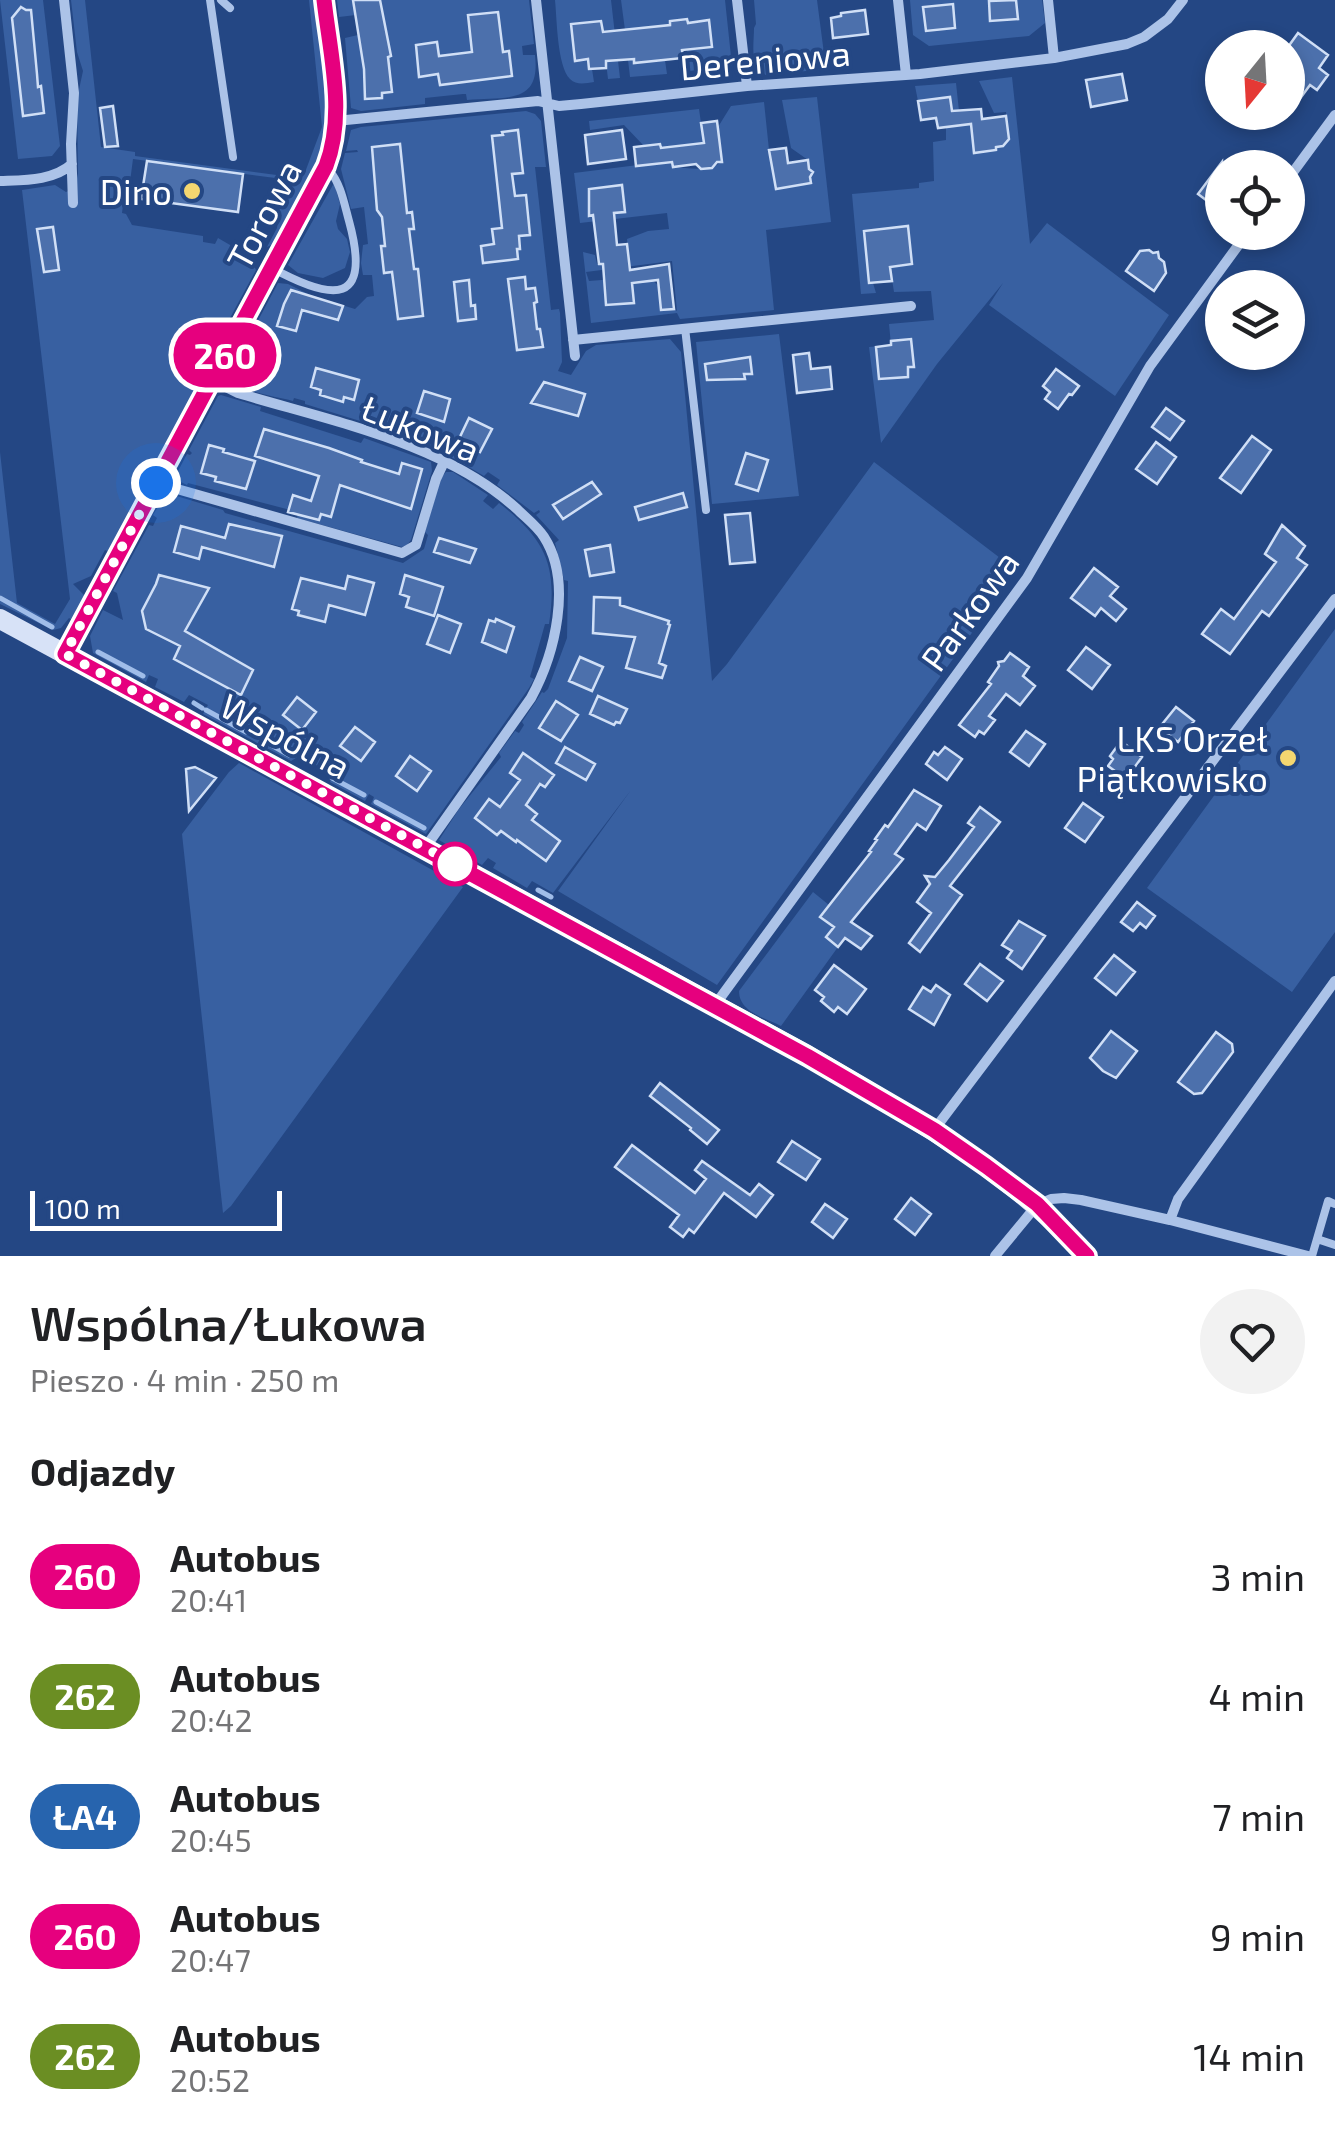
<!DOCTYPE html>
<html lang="pl">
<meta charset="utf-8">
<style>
body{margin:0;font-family:"Exo 2",sans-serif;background:#f2f2f2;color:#202124;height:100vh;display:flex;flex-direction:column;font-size:38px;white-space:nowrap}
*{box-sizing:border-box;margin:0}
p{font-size:32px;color:#757577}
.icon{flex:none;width:55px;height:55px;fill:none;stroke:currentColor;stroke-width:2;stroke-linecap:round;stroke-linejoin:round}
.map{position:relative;height:1256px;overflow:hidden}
.drawer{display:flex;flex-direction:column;background:#fff;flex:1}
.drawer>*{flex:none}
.badge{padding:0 20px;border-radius:32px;font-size:35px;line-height:65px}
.needle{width:65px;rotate:198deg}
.fabs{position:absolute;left:1205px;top:30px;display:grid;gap:20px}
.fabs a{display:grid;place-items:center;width:100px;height:100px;border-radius:50%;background:#fff;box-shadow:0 5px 15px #0003;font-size:50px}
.scale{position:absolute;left:30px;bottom:25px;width:252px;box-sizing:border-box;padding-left:10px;border:5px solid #fff;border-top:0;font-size:28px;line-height:35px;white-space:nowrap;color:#fff;-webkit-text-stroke:8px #244784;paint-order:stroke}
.you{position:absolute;width:50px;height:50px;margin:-25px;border:8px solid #fff;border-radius:50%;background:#1a73e8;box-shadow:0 0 0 15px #1a73e833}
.map>.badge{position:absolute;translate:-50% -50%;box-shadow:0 0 0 5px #fff}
h2{padding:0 30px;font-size:38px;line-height:90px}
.round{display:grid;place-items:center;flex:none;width:105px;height:105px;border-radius:52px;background:#f2f2f2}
.headline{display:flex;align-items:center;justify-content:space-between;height:170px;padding:0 30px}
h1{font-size:48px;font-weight:600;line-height:75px}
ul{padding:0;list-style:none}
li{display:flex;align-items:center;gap:30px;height:120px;padding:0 30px}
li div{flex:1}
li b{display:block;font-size:38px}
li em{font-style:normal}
li .badge{min-width:110px;font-weight:700;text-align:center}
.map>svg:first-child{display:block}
.green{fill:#3860a1;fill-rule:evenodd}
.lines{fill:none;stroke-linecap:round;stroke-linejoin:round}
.stream{stroke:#a0bde9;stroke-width:5}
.building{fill:#4c70ac;stroke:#d0dff6;stroke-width:2.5}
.lane{stroke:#acc3e8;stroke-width:8}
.street{stroke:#acc3e8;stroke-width:10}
.secondary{stroke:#d7e2f7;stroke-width:20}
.line-casing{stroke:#fff;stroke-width:22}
.line{stroke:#e6007e;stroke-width:15}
.walk{stroke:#fff;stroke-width:10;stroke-dasharray:0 18}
.poi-dot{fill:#f3d670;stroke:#244784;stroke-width:4}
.stop-dot{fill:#fff;stroke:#e6007e;stroke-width:5}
.labels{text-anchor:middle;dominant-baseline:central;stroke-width:8;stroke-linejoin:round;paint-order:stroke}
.street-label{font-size:35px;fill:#fff;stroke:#244784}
.poi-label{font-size:35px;fill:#fff;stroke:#244784;text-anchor:end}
</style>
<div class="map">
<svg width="1335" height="1256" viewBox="0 0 1335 1256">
<rect width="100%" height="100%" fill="#244784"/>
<path class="green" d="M 0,0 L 43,0 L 60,146 L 52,156 L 18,159 Z
M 71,0 L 85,0 L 101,147 L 135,152 L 135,156 L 284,176 L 286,184 L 289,185 L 290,179 L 285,172 L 304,175 L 322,127 L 309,0 L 316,0 C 320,42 331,93 325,135 C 321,170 292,212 276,243 L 267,247 L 277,228 L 283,179 L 133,159 L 128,197 L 124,197 L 122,213 L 126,214 L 132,225 L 203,236 L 203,242 L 215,244 L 218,238 L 249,256 L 256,270 L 224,329 L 213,328 L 207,339 L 214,347 L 214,359 L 110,552 L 105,550 L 91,576 L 73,584 L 86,597 L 74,621 L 69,618 L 61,628 L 53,630 L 0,604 L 0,452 L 17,603 L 55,624 L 70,599 L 22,190 L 55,185 L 66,192 L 75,188 L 78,173 L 77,99 L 83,71 L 77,52 Z
M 337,0 L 529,0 L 534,44 L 522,46 L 523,55 L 535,55 C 541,106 505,96 467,100 L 466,94 L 463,94 L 425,98 L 425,104 L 361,111 L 351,108 L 345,38 L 358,35 L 374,23 L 373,13 L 339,17 Z
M 555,0 L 611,0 L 620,78 L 608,79 L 601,21 L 571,24 L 575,60 L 590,59 L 589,69 L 592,69 L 594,82 C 586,83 577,86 570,79 C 557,66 557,19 555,0 Z
M 621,0 L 725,0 L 732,66 L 689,71 L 687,50 L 712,47 L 709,21 L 688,23 L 687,19 L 671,21 L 670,25 L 660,26 L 667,74 L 630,77 L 628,60 L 634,59 L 635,64 L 645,62 L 642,29 L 625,30 Z
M 754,0 L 817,0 L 826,69 L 766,75 C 749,67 754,45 754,28 L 756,24 Z
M 910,0 L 1042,0 L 1045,23 L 1029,36 L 929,46 L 913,35 Z
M 1012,77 L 1030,244 L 1047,223 L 1169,315 L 1115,396 L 989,305 L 1003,283 L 937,364 L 881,443 L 869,347 L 891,345 L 889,324 L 934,320 L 931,291 L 894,292 L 890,267 L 912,264 L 907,226 L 864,231 L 869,283 L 873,283 L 876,293 L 861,294 L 852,194 L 919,188 L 919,183 L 934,181 L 933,142 L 946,140 L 946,127 L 954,126 L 950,97 L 918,101 L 915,86 L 956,83 L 959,111 L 970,109 L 975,153 L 996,150 L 996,147 L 1008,139 L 1006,112 L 994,113 L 979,81 Z
M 817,97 L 831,222 L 766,230 L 774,310 L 680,319 L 677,313 L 591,323 L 583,252 L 595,255 L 597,264 L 629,261 L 627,239 L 648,231 L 669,229 L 667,213 L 580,223 L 574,173 L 662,162 L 660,144 L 644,146 L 624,125 L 590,130 L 589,121 L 699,109 L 704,144 L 673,167 C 691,168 706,172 722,162 L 718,127 L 731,106 L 764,102 L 769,150 L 777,189 L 811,182 L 808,160 L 791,148 L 782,100 ZM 672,261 L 677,311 L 674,309 L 661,310 L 658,285 L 653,281 L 652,276 L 589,281 L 586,272 Z
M 526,111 L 535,114 L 541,121 L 546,167 L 535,167 L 551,310 L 559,309 L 560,313 L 562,362 L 558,371 L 571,375 L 586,351 L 596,345 L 670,339 L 681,352 L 712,681 L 727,664 L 874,462 L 1008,564 L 988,592 L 987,612 L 717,985 L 558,891 L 631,790 L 553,893 L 532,881 L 527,888 L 493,868 L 496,863 L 488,858 L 482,865 L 471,859 L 472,855 L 463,850 L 461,853 L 439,840 L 459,809 L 501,757 L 499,753 L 515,731 L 519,733 L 524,725 L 522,722 L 542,692 L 544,693 L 548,689 L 567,638 L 568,581 L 564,580 L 555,543 L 559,540 L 536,515 L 540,512 L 539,510 L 534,513 L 497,485 L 500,480 L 488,472 L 484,476 C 461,462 437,449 413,436 L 413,428 L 404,423 L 399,433 L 305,404 L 305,401 L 294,398 L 293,401 C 272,395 240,394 230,373 L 278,283 L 288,284 L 312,296 L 355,309 L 367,297 L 374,296 L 372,275 L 363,275 L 361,263 L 363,245 L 368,244 L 364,207 L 351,209 L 341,169 L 345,153 L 358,152 L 357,150 L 346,151 L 351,130 L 361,127 Z
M 334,183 L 340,204 L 336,221 L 338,229 L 347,239 L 350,252 L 345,268 L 323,278 L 298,273 L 288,265 Z
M 779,334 L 799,496 L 712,504 L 696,342 Z
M 221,395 L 261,407 L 260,411 L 361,443 L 364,438 L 431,462 L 432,471 L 411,540 L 407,545 L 402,547 L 297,518 L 298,512 L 188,483 L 187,485 L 179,481 L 176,475 L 187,454 L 190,455 L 192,453 L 189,450 L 218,396 Z
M 446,472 L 453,472 L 488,495 L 483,501 L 493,509 L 499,503 C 545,539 558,565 549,624 L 545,624 L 530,677 L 534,679 L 529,688 L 426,834 L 371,804 L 374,797 L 369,794 L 365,801 L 330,782 L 333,774 L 299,756 L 291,761 L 203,714 L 208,705 L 189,695 L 184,702 L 155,687 L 158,679 L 149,675 L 146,682 L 93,653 L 90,636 L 103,610 L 123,620 L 117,593 L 113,591 L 149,525 L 153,526 L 157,518 L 153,515 L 165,495 L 173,495 L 223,510 L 225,513 L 403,563 L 424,549 L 428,535 L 425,532 L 441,478 Z
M 1335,629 L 1335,932 L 1292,992 L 1147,888 Z
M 239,763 L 463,887 L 231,1206 L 223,1213 L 182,834 L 229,772 Z
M 813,892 L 829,905 L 821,917 L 834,927 L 826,937 L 838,947 L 781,1026 C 765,1018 739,1012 739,991 Z"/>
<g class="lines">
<path class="stream" d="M 0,598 L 52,627
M 98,652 L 143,676
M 194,703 L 202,708
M 206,710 L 246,732
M 264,741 L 289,755
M 332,778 L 364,795
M 376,802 L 424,828
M 538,890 L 551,897"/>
</g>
<path class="building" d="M 353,0 L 380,0 L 391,56 L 388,57 L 392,92 L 382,93 L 382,98 L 365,99 L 364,69 Z
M 1016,0 L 1018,19 L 990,21 L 989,1 Z
M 953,4 L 955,28 L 926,31 L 923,7 Z
M 21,7 L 26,10 L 31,10 L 37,74 L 38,87 L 41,86 L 44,113 L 23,116 L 12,18 Z
M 865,10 L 868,34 L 833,38 L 831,18 L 841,16 L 841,13 Z
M 498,12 L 503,52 L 509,51 L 512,76 L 440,85 L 438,74 L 419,77 L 416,45 L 437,42 L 439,56 L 472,52 L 468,15 Z
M 687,19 L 688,23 L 709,20 L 712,47 L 682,50 L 683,58 L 634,63 L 634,59 L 606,61 L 606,68 L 589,69 L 588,59 L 575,61 L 571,24 L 601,21 L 603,32 L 670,25 L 670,21 Z
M 1298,33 L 1328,55 L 1319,68 L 1328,75 L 1317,90 L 1310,85 L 1288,115 L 1288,47 Z
M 1122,74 L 1127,100 L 1091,107 L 1086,80 Z
M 950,97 L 952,111 L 981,109 L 982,119 L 1006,116 L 1009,139 L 1003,146 L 996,147 L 996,150 L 974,153 L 971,124 L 938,128 L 936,118 L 921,120 L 918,101 Z
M 113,106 L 118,146 L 105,147 L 100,108 Z
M 717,121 L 722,162 L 717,162 L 712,168 L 701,169 L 696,164 L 673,167 L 672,162 L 636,166 L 634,147 L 660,144 L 661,148 L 704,143 L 701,123 Z
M 518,130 L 523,173 L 512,174 L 515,196 L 526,195 L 530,235 L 519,236 L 520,249 L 517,249 L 518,259 L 483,263 L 481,246 L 494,244 L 492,229 L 502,228 L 492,136 L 503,135 L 502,132 Z
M 622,130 L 626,159 L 588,164 L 585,135 Z
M 400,144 L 407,213 L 412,212 L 414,229 L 409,229 L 414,269 L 418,269 L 423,316 L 398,319 L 392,272 L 384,273 L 381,246 L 385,246 L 382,217 L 377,210 L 372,147 Z
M 786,148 L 788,163 L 808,160 L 809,169 L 813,172 L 810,177 L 811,183 L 776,189 L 769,150 Z
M 147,161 L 243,174 L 238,212 L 141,199 Z
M 1222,162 L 1222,212 L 1198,194 Z
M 622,185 L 625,212 L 614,213 L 617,245 L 627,244 L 630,270 L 669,264 L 674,309 L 661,310 L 658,280 L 632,283 L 634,303 L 606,305 L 603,264 L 599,264 L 593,215 L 589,216 L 589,189 Z
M 908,226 L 912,264 L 890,267 L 892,281 L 869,283 L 864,231 Z
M 53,227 L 59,270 L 44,272 L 37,229 Z
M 1149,250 L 1153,253 L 1158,252 L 1159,258 L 1164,262 L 1166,273 L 1154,291 L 1126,271 L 1140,251 Z
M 525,277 L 526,289 L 535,288 L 537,302 L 534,303 L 537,329 L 540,329 L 543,347 L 517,350 L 508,279 Z
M 469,280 L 471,306 L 475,305 L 476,319 L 458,321 L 454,282 Z
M 291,290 L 343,306 L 338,320 L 302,310 L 296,331 L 277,326 L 284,304 Z
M 911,339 L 914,367 L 908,367 L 908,377 L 879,379 L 876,347 L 891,345 L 891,341 Z
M 809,353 L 811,369 L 830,367 L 832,389 L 797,393 L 793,355 Z
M 750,357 L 752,374 L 744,374 L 745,379 L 707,380 L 705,364 Z
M 316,368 L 359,380 L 354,400 L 344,397 L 343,402 L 320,395 L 321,390 L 311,387 Z
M 1056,369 L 1079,386 L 1072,395 L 1069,394 L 1058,409 L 1045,399 L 1050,392 L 1043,386 Z
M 544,382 L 585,394 L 578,416 L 531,403 Z
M 424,391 L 450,399 L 444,422 L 417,413 Z
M 1166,408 L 1184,421 L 1170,440 L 1152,427 Z
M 469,418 L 492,429 L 480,452 L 458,441 Z
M 264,429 L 329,448 L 362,460 L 361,462 L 399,474 L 402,463 L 422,469 L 411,509 L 340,485 L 331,517 L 321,514 L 319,520 L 288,512 L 293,495 L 311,501 L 319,476 L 255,456 Z
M 1252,436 L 1271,450 L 1241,493 L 1220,478 Z
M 1156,442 L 1176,457 L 1157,484 L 1136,469 Z
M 209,445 L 224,449 L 223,452 L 255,461 L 246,489 L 215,481 L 216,477 L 201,473 Z
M 746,453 L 768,460 L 758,491 L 736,484 Z
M 592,482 L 601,494 L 563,519 L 553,505 Z
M 683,493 L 687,507 L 639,520 L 635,507 Z
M 750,513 L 755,562 L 730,564 L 725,515 Z
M 229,524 L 282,536 L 274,567 L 202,547 L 199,559 L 174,552 L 181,526 L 225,538 Z
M 1282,525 L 1305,546 L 1297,558 L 1307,565 L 1269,616 L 1262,611 L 1230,654 L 1202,634 L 1221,609 L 1234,619 L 1276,562 L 1265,554 Z
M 439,538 L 476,549 L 470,563 L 434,552 Z
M 610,545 L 614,572 L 590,576 L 585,550 Z
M 1094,568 L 1118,587 L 1110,596 L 1126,609 L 1116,621 L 1101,608 L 1095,616 L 1071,598 Z
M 159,575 L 209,588 L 185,631 L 253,670 L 241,695 L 174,659 L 180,646 L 146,629 L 142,611 L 156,584 Z
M 405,575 L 443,587 L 434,616 L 406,607 L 409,597 L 400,594 Z
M 348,576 L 374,583 L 365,615 L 329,605 L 325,622 L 298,615 L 299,611 L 292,609 L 301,578 L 345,589 Z
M 594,597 L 620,598 L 620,605 L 669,621 L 668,624 L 670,625 L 659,663 L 666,666 L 662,678 L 626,668 L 635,637 L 593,633 Z
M 438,615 L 461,624 L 450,653 L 427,644 Z
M 496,619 L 514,627 L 506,652 L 482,642 L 489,620 L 495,622 Z
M 1086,647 L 1110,665 L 1092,689 L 1068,670 Z
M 1010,653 L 1029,667 L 1023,676 L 1035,686 L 1020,705 L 1006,694 L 989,716 L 995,720 L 984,734 L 979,731 L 975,737 L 959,725 L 991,684 L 988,682 L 999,666 L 998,662 L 1004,661 Z
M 580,657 L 603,667 L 592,691 L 569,681 Z
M 598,696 L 627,709 L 620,723 L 616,722 L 614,725 L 590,714 Z
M 297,697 L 316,712 L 302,730 L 283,715 Z
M 556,701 L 578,715 L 561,741 L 539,728 Z
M 1176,707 L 1194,721 L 1178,742 L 1159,728 Z
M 355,727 L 375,742 L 361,761 L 340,746 Z
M 1026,731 L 1045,744 L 1029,766 L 1010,752 Z
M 1121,741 L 1130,748 L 1138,746 L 1138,754 L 1142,757 L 1126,779 L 1108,766 L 1113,759 L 1110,756 Z
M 565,747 L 595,764 L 586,780 L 556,763 Z
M 945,747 L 962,759 L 947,780 L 926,764 L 934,752 L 938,755 Z
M 523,753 L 554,775 L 545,787 L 540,784 L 526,805 L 537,814 L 532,820 L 560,841 L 546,861 L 517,840 L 516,842 L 501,831 L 497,835 L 475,818 L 489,799 L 500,807 L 520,780 L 510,773 Z
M 410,756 L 431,771 L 417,791 L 396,776 Z
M 195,767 L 216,778 L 189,811 L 186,769 Z
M 914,790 L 941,806 L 926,830 L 917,824 L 895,854 L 903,859 L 851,922 L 872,936 L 861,949 L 845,938 L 838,947 L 826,937 L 834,927 L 820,917 L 871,852 L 869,851 L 877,840 L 875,839 L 885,825 L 888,827 Z
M 1083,803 L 1103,817 L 1085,842 L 1065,828 Z
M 980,807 L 1000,822 L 950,886 L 962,895 L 920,952 L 909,943 L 931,913 L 917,902 L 930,884 L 925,876 L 935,877 L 949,860 L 974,827 L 968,823 Z
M 1137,902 L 1155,916 L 1146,928 L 1140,923 L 1133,931 L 1121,922 Z
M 1019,921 L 1045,936 L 1022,969 L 1007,958 L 1012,951 L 1002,945 Z
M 1114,955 L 1135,972 L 1116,995 L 1095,978 Z
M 980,964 L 1003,981 L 987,1001 L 965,984 Z
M 834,965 L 866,989 L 847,1014 L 838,1007 L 834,1012 L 821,1001 L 824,997 L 815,990 Z
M 936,985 L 950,995 L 934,1025 L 909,1009 L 923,987 L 931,992 Z
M 1111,1031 L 1137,1051 L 1116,1078 L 1103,1071 L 1090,1058 Z
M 1216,1032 L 1232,1044 L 1233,1052 L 1202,1093 L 1194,1094 L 1178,1082 Z
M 660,1083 L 719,1130 L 707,1144 L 690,1130 L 691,1128 L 650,1096 Z
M 792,1141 L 820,1159 L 806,1180 L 778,1162 Z
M 632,1145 L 695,1193 L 706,1179 L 695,1170 L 702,1161 L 750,1195 L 759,1184 L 773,1195 L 756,1217 L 724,1193 L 694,1233 L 689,1229 L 683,1237 L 670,1227 L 679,1215 L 615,1167 Z
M 911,1198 L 931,1214 L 915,1235 L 895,1219 Z
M 825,1204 L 847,1219 L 833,1238 L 812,1222 Z"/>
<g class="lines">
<path class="lane" d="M 210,0 L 233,157
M 221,0 L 230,8
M 272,268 C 334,302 372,305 349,221 C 344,203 341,184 329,170
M 685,328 L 706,510
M 1317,1239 L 1335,1245
M 1312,1256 L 1328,1201 L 1335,1204"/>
<path class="street" d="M 64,0 L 74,93 L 71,144 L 73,203
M 536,0 L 575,356
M 737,0 L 747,86
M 898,0 L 906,75
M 1048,0 L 1054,58
M 336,121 L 538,101 L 559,106 L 581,104 L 747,86 L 920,74 L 1054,58 L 1127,44 L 1144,37 L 1168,19 L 1183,0
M 1288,179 L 1335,115
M 0,181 C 24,180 53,181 72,164
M 573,340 L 911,306
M 212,380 L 238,393 C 331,421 445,443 517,509 C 526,518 537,526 544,537 C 573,582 555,654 531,698 L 425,848
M 156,483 L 402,553 L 416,545 L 436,479 L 445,460
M 715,1005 L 1027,578 L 1150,366 L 1248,232
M 934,1130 L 1335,599
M 1170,1220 L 1178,1199 L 1335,981
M 995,1256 L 1037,1205 L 1051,1199 L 1064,1198 L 1081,1200 L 1170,1220 L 1308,1256"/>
<path class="secondary" d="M 0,619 L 807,1055 C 907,1114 1009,1169 1087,1256
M 65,654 L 326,166 C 345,114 330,54 324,0"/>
</g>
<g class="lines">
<g class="line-casing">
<path id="line" d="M 324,0 C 330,54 346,114 326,166 L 65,654 L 807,1056 L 934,1130 L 986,1166 L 1037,1204 L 1087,1256"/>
</g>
<use href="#line" class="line"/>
<path class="walk" d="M 156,483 L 65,654 L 455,864"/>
</g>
<g class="poi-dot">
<circle cx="192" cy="191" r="10"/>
<circle cx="1288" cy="758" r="10"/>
</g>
<circle class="stop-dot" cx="455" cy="864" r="20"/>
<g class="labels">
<g class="street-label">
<text transform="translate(765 59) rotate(-5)">Dereniowa</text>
<text transform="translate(263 214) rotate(-62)">Torowa</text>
<text transform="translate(421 428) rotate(22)">Łukowa</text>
<text transform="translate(969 610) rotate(-54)">Parkowa</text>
<text transform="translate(286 735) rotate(28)">Wspólna</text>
</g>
<g class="poi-label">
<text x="172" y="191">Dino</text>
<text x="1268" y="738">LKS Orzeł<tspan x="1268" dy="40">Piątkowisko</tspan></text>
</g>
</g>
</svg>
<div class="fabs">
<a><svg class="needle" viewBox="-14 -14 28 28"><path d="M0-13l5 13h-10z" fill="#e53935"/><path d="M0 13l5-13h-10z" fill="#757577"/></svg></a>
<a><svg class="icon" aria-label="locate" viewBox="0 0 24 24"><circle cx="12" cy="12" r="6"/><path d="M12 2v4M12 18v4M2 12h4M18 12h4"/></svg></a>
<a><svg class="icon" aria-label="layers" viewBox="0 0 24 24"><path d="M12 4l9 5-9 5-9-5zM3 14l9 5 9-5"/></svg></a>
</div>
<div class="scale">100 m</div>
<div class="you" style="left:156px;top:483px"></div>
<b class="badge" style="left:225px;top:355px;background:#e6007e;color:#fff">260</b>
</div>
<section class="drawer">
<div class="headline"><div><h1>Wspólna/Łukowa</h1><p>Pieszo · 4 min · 250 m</p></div><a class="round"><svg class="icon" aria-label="heart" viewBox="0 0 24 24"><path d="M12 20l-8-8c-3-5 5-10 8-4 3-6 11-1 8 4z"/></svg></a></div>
<h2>Odjazdy</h2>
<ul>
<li><span class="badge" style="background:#e6007e;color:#fff">260</span><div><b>Autobus</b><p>20:41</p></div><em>3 min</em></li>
<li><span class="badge" style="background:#6b8e23;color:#fff">262</span><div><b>Autobus</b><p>20:42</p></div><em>4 min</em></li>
<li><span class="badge" style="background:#2764ae;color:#fff">ŁA4</span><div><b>Autobus</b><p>20:45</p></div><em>7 min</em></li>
<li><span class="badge" style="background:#e6007e;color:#fff">260</span><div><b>Autobus</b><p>20:47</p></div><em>9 min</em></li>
<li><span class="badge" style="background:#6b8e23;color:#fff">262</span><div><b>Autobus</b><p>20:52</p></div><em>14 min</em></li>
</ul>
</section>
